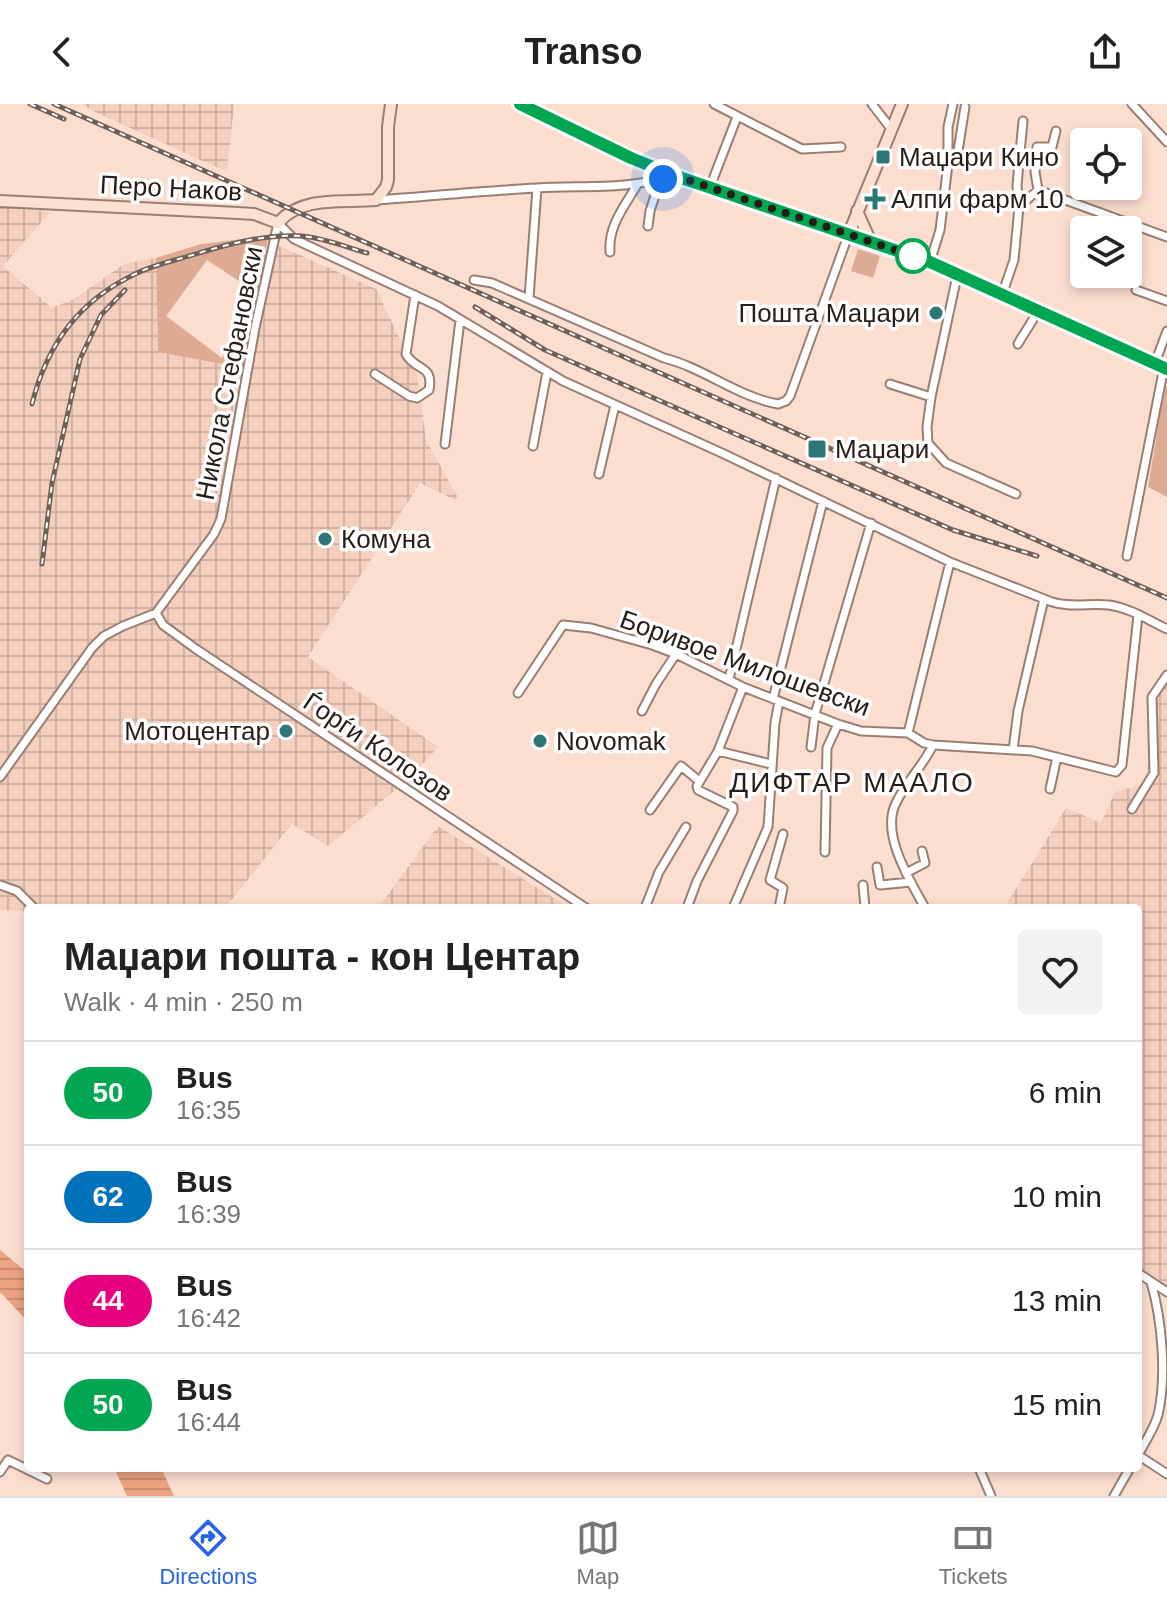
<!DOCTYPE html>
<meta charset="utf-8">
<style>
body{margin:0;font-family:Arial,sans-serif;background:#f2f2f2;color:#222;height:100vh;display:flex;flex-direction:column;font-size:30px;white-space:nowrap}
*{box-sizing:border-box;margin:0}
p{font-size:26px;color:#767676}
.icon{flex:none;width:44px;height:44px;fill:none;stroke:currentColor;stroke-width:2;stroke-linecap:round;stroke-linejoin:round}
.map{position:relative;flex:1;overflow:hidden}
.drawer{position:absolute;left:24px;top:800px;width:1118px;height:568px;display:flex;flex-direction:column;background:#fff;border-radius:8px;box-shadow:0 4px 12px #0003}
.drawer>*{flex:none}
.badge{padding:0 16px;border-radius:26px;font-size:28px;line-height:52px}
.fabs{position:absolute;left:1070px;top:24px;display:grid;gap:16px}
.fabs a{display:grid;place-items:center;width:72px;height:72px;border-radius:8px;background:#fff;box-shadow:0 4px 12px #0003;font-size:40px}
.you{position:absolute;width:40px;height:40px;margin:-20px;border:6px solid #fff;border-radius:50%;background:#1a73e8;box-shadow:0 0 0 12px #1a73e833}
.map>.badge{position:absolute;translate:-50% -50%;box-shadow:0 0 0 4px #fff}
.round{display:grid;place-items:center;flex:none;width:84px;height:84px;border-radius:8px;background:#f2f2f2}
.overview{display:flex;align-items:center;justify-content:space-between;height:136px;padding:0 40px}
h1{font-size:38px;font-weight:700;line-height:60px}
ul{padding:0;list-style:none}
li{display:flex;align-items:center;gap:24px;height:104px;padding:0 40px;border-top:2px solid #e0e0e0}
li div{flex:1}
li b{display:block;font-size:30px}
li em{font-style:normal}
li .badge{min-width:88px;font-weight:700;text-align:center}
header{display:flex;justify-content:space-between;align-items:center;height:104px;padding:0 40px;background:#fff;font-size:36px;font-weight:700}
.tab-bar{display:flex;justify-content:space-around;align-items:center;height:112px;border-top:2px solid #e0e0e0;background:#fff;font-size:22px;color:#767676}
.tab-bar a{display:grid;justify-items:center;gap:4px}
.tab-bar .active{color:#2563eb}
.map>svg:first-child{display:block}
.industrial{fill:url(#industrial-grid)}
.grass{fill:#ddaa93}
.water{fill:url(#water-rules)}
.lines{fill:none;stroke-linecap:round;stroke-linejoin:round}
.street-casing{stroke:#997f73;stroke-width:11}
.secondary-casing{stroke:#997f73;stroke-width:14}
.street{stroke:#fff;stroke-width:7}
.secondary{stroke:#fce0d2;stroke-width:10}
.rail-casing{stroke:#705f57;stroke-width:5}
.rail{stroke:#fff;stroke-width:2;stroke-dasharray:6;stroke-linecap:butt}
.line-casing{stroke:#fff;stroke-width:18}
.line{stroke:#00a651;stroke-width:12}
.walk{stroke:#271d18;stroke-width:8;stroke-dasharray:0 14.4}
.poi-dot{fill:#2d7777;stroke:#fff;stroke-width:3}
.stop-dot{fill:#fff;stroke:#00a651;stroke-width:4}
.labels{text-anchor:middle;dominant-baseline:central;stroke-width:7;stroke-linejoin:round;paint-order:stroke}
.poi-label{font-size:26px;fill:#271d18;stroke:#fff;text-anchor:start}
.street-label{font-size:26px;fill:#271d18;stroke:#fff}
.neighbourhood-label{font-size:28px;letter-spacing:2px;fill:#271d18;stroke:#fff}
</style>
<header><svg class="icon" aria-label="back" viewBox="0 0 24 24"><path d="M15 5l-7 7 7 7"/></svg>Transo<svg class="icon" aria-label="share" viewBox="0 0 24 24"><path d="M12 15V3M7 8l5-5 5 5M5 13v7h14v-7"/></svg></header>
<div class="map">
<svg width="1167" height="1392" viewBox="0 0 1167 1392">
<defs>
<pattern id="industrial-grid" width="8" height="8" patternUnits="userSpaceOnUse" patternTransform="scale(2)"><rect width="8" height="8" fill="#f4cfbe"/><path d="M0 4h8M4 0v8" fill="none" stroke="#d1b1a3"/></pattern>
<pattern id="water-rules" width="6" height="5" patternUnits="userSpaceOnUse" patternTransform="scale(2)"><rect width="6" height="5" fill="#eda381"/><path d="M0 2.5h6" fill="none" stroke="#cb8c6f"/></pattern>
</defs>
<rect width="100%" height="100%" fill="#fcded0"/>
<path class="industrial" d="M 82,0 L 234,0 L 227,68 L 93,7 Z
M 0,103 L 50,108 L 3,162 L 52,204 L 74,195 L 124,160 L 156,154 L 158,248 L 245,263 L 268,145 L 273,139 L 376,185 L 417,271 L 426,336 L 457,392 L 455,396 L 420,379 L 308,553 L 438,643 L 412,672 L 328,742 L 292,720 L 225,804 L 28,804 L 28,812 L 23,807 L 0,806 Z
M 1167,569 L 1167,1184 L 1138,1166 L 1138,804 L 1004,804 L 1066,704 L 1101,719 L 1115,688 L 1145,680 L 1159,583 Z
M 438,722 L 570,804 L 378,804 Z"/>
<path class="grass" d="M 268,132 L 260,191 L 207,156 L 166,212 L 222,254 L 247,213 L 254,218 L 245,264 L 158,248 L 156,154 L 201,140 Z
M 858,145 L 880,152 L 873,174 L 851,167 Z
M 1165,281 L 1167,282 L 1167,393 L 1148,383 Z"/>
<path class="water" d="M 0,1146 L 28,1169 L 28,1218 L 0,1188 Z
M 114,1364 L 161,1364 L 174,1392 L 127,1392 Z"/>
<g class="lines">
<g class="street-casing">
<path id="street" d="M 714,0 L 802,45 L 841,43
M 872,0 L 892,26
M 1132,0 L 1167,38
M 948,60 L 948,23 L 953,0
M 710,83 L 737,13
M 1038,86 L 1167,133
M 376,96 C 430,92 483,87 537,84 C 583,81 627,86 672,72
M 1019,103 L 1038,86 L 1035,68 L 1037,43 L 1052,43 L 1056,27
M 278,119 L 294,135 L 438,202 L 563,277 L 724,350 L 950,458 L 1052,498 C 1071,504 1090,499 1109,501 C 1130,504 1148,516 1167,525
M 648,122 L 650,107 L 660,76
M 610,148 C 608,122 624,103 637,81
M 930,158 L 940,126 L 948,60 L 958,47 L 965,3
M 957,172 L 931,293 L 927,323 L 928,339 L 946,359 L 1016,390
M 474,176 L 492,179 L 664,254 C 704,264 738,293 778,300 L 786,297 L 790,292 L 849,129
M 1136,186 L 1167,197
M 1002,191 L 1014,156 L 1019,103 L 1017,81 L 1023,17
M 529,194 L 537,84
M 1018,240 C 1024,228 1032,220 1037,207
M 1155,259 L 1167,227
M 375,270 L 409,292 L 417,294 L 429,286 C 434,260 416,268 406,250 L 415,191
M 890,280 L 931,293
M 445,340 L 460,216
M 533,342 L 547,268
M 599,370 L 615,301
M 1127,452 L 1164,263
M 156,509 L 163,521 L 196,545 L 586,804
M 729,575 L 776,374
M 518,589 L 563,521 L 591,524 L 652,541 L 676,550 L 743,583 L 838,620 L 861,627 L 908,629 L 924,639 L 933,641 L 1032,647 L 1116,668 L 1122,661 L 1138,511
M 773,595 L 823,397
M 642,607 L 656,580 L 676,550
M 908,629 L 950,458
M 811,643 L 815,610 L 871,419
M 1013,646 L 1018,607 L 1044,495
M 718,647 L 771,660
M 0,673 L 92,544 L 104,532 L 123,522 L 156,509 L 214,430 L 221,415 L 255,224 L 278,119
M 1050,685 L 1057,653
M 1132,705 L 1154,669 L 1152,593 L 1167,571
M 650,706 L 681,662 L 698,676
M 825,748 L 827,644 L 838,620
M 877,763 L 880,781 L 911,778
M 906,769 L 925,759 L 922,747
M 0,781 L 17,787 L 34,804
M 863,781 L 865,804
M 645,804 L 659,768 L 686,723
M 687,804 L 697,777 L 733,707 L 733,703 L 698,686 L 697,682 L 718,647 L 743,583
M 733,804 L 768,723 L 775,619 L 779,597
M 779,804 L 783,784 L 770,776 L 783,730
M 925,804 C 911,778 880,730 896,699 C 905,679 923,662 933,641
M 1138,1169 L 1167,1188
M 1138,1351 C 1145,1338 1154,1325 1158,1311 C 1167,1272 1162,1216 1151,1178
M 1138,1351 L 1167,1370
M 979,1364 L 991,1392
M 0,1368 L 8,1356 L 47,1375
M 1114,1392 L 1130,1364"/>
</g>
<g class="secondary-casing">
<path id="secondary" d="M 520,0 L 631,54 L 673,71 L 870,136 L 930,158 L 1167,265
M 0,97 L 238,109 L 254,110 L 278,119 C 302,91 343,99 376,96 L 386,83 L 388,76 L 388,23 L 391,0
M 857,107 L 870,136
M 849,129 L 902,0"/>
</g>
<use href="#street" class="street"/>
<use href="#secondary" class="secondary"/>
<g class="rail-casing">
<path id="rail" d="M 30,0 L 64,15
M 54,0 L 1167,494
M 475,203 L 545,246 L 953,426 L 1037,452
M 32,300 C 47,240 79,197 135,170 C 155,160 178,156 199,149 C 232,139 267,130 302,132 C 324,134 346,143 367,149
M 42,460 L 52,379 L 80,255 L 101,211 L 125,186"/>
</g>
<use href="#rail" class="rail"/>
</g>
<g class="lines">
<g class="line-casing">
<path id="line" d="M 520,0 L 631,54 L 673,71 L 930,158 L 1167,265"/>
</g>
<use href="#line" class="line"/>
<path class="walk" d="M 663,75 L 673,71 L 913,152"/>
</g>
<g class="poi-dot">
<rect x="875" y="45" width="16" height="16" rx="4"/>
<path d="M871 83h8v8h8v8h-8v8h-8v-8h-8v-8h8z"/>
<circle cx="936" cy="209" r="8"/>
<rect x="807" y="335" width="20" height="20" rx="4"/>
<circle cx="325" cy="435" r="8"/>
<circle cx="286" cy="627" r="8"/>
<circle cx="540" cy="637" r="8"/>
</g>
<circle class="stop-dot" cx="913" cy="152" r="16"/>
<g class="labels">
<g class="poi-label">
<text x="899" y="53">Маџари Кино</text>
<text x="891" y="95">Алпи фарм 10</text>
<text x="920" y="209" text-anchor="end">Пошта Маџари</text>
<text x="835" y="345">Маџари</text>
<text x="341" y="435">Комуна</text>
<text x="270" y="627" text-anchor="end">Мотоцентар</text>
<text x="556" y="637">Novomak</text>
</g>
<g class="street-label">
<text transform="translate(171 84) rotate(3)">Перо Наков</text>
<text transform="translate(229 269) rotate(-79)">Никола Стефановски</text>
<text transform="translate(745 559) rotate(20)">Боривое Милошевски</text>
<text transform="translate(378 643) rotate(34)">Ѓорѓи Колозов</text>
</g>
<g class="neighbourhood-label">
<text x="852" y="678">ДИФТАР МААЛО</text>
</g>
</g>
</svg>
<div class="fabs">
<a><svg class="icon" aria-label="locate" viewBox="0 0 24 24"><circle cx="12" cy="12" r="6"/><path d="M12 2v4M12 18v4M2 12h4M18 12h4"/></svg></a>
<a><svg class="icon" aria-label="layers" viewBox="0 0 24 24"><path d="M12 4l9 5-9 5-9-5zM3 14l9 5 9-5"/></svg></a>
</div>
<div class="you" style="left:663px;top:75px"></div>
<section class="drawer">
<div class="overview"><div><h1>Маџари пошта - кон Центар</h1><p>Walk · 4 min · 250 m</p></div><a class="round"><svg class="icon" aria-label="heart" viewBox="0 0 24 24"><path d="M12 20l-8-8c-3-5 5-10 8-4 3-6 11-1 8 4z"/></svg></a></div>
<ul>
<li><span class="badge" style="background:#00a651;color:#fff">50</span><div><b>Bus</b><p>16:35</p></div><em>6 min</em></li>
<li><span class="badge" style="background:#0072bc;color:#fff">62</span><div><b>Bus</b><p>16:39</p></div><em>10 min</em></li>
<li><span class="badge" style="background:#e6007e;color:#fff">44</span><div><b>Bus</b><p>16:42</p></div><em>13 min</em></li>
<li><span class="badge" style="background:#00a651;color:#fff">50</span><div><b>Bus</b><p>16:44</p></div><em>15 min</em></li>
</ul>
</section>
</div>
<nav class="tab-bar">
<a class="active"><svg class="icon" aria-label="directions" viewBox="0 0 24 24"><path d="M12 3l9 9-9 9-9-9zM9 14v-3h6M13 9l2 2-2 2"/></svg>Directions</a>
<a><svg class="icon" aria-label="map" viewBox="0 0 24 24"><path d="M3 6l6-2 6 2 6-2v14l-6 2-6-2-6 2zM9 4v14M15 6v14"/></svg>Map</a>
<a><svg class="icon" aria-label="tickets" viewBox="0 0 24 24"><path d="M3 7h18v10H3zM15 7v10"/></svg>Tickets</a>
</nav>
